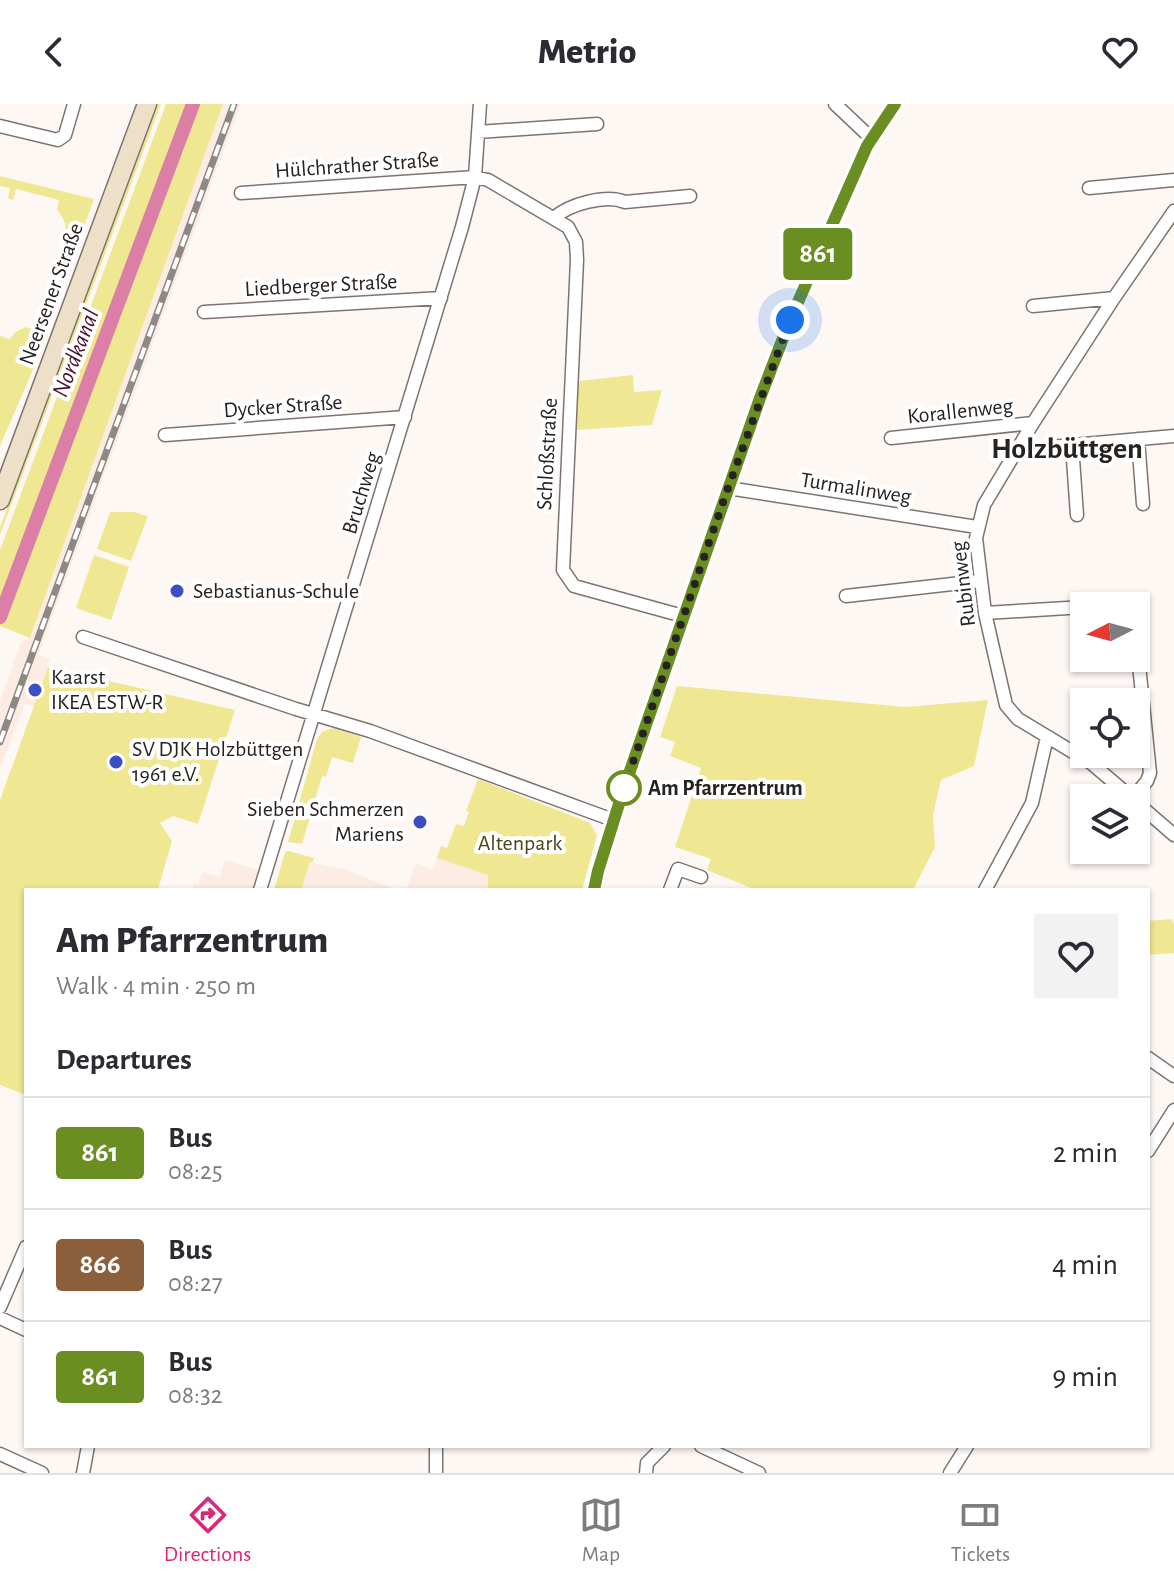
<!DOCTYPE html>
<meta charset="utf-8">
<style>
body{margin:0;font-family:"Alegreya Sans",sans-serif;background:#f2f2f3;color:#2b2b33;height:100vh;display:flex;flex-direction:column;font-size:30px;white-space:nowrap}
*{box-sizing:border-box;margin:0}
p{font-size:26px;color:#7c7c81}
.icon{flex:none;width:44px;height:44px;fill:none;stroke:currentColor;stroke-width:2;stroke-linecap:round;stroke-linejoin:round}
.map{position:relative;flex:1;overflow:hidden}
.drawer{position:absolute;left:24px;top:784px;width:1126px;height:560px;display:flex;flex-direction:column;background:#fff;border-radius:0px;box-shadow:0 2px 6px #0004}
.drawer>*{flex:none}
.badge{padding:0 16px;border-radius:6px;font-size:28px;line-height:52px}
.needle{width:52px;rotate:264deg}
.buttons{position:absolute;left:1070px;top:488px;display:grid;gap:16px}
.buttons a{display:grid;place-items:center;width:80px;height:80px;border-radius:0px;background:#fff;box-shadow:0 2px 6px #0004;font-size:40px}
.you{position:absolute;width:40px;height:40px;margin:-20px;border:6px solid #fff;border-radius:50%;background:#1a73e8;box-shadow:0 0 0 12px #1a73e833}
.map>.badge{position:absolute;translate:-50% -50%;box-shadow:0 0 0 4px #fff}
h2{padding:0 32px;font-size:30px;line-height:72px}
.round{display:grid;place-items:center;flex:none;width:84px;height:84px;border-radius:0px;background:#f2f2f3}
.overview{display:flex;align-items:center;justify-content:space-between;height:136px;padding:0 32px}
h1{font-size:38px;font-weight:800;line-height:60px}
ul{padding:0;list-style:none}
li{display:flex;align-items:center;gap:24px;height:112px;padding:0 32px;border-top:2px solid #e1e1e2}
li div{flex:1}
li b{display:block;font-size:30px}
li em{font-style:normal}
li .badge{min-width:88px;font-weight:700;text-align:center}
header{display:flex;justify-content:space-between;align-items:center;height:104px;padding:0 32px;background:#fff;font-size:36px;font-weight:800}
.menu{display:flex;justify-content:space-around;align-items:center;height:112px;border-top:2px solid #e1e1e2;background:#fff;font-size:22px;color:#7c7c81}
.menu a{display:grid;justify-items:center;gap:4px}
.menu .on{color:#db2777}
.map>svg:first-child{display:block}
.built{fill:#fdece3}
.green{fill:#f0e792}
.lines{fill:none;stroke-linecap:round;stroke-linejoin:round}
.canal{stroke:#dc7fa7;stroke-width:14}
.street-casing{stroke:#7d7470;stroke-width:15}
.secondary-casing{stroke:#7d7470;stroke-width:21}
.street{stroke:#fff;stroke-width:12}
.secondary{stroke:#eedfc8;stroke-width:18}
.rail-casing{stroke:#8d8986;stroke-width:7}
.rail{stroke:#fff;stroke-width:4;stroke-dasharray:12;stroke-linecap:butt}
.line-casing{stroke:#fff;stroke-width:18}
.line{stroke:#6b8e23;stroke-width:12}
.walk{stroke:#252220;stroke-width:8;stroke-dasharray:0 14.4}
.poi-dot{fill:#3d4ec1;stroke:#fff;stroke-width:3}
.stop-dot{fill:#fff;stroke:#6b8e23;stroke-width:4}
.labels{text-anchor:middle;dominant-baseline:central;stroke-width:8;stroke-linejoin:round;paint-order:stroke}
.street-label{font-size:22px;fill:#252220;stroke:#fff}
.poi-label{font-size:22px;fill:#252220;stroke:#fff;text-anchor:start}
.stop-label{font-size:22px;font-weight:bold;fill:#252220;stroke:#fff;text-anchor:start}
.park-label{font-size:22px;fill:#49441a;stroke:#fff}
.water-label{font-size:24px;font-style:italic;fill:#490f2d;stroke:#fff}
.district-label{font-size:30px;font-weight:bold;fill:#252220;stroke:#fff}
</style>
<header><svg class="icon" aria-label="back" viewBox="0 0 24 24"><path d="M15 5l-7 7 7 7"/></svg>Metrio<svg class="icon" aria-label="heart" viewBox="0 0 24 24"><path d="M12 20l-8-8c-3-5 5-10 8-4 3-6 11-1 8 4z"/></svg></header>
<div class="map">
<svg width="1174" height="1369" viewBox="0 0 1174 1369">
<rect width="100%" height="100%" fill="#fef8f5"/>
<path class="built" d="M 223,0 L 241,0 L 43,538 L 39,551 L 50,555 L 34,603 L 25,600 L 0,665 L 0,597 L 21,538 L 30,534 Z
M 437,754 L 489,771 L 488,786 L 406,786 L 416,759 L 432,766 Z
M 225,756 L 259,766 L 252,786 L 193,786 L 194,780 L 198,781 L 202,768 L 220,773 Z
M 310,758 L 344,765 L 397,786 L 301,786 Z"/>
<path class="green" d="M 158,0 L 161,0 L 0,431 L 0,423 Z
M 166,0 L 223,0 L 30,534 L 0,522 L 0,446 Z
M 0,72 L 94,95 L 72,157 L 58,153 C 64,135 72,122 57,106 L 59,96 L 16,85 L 13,96 L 8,94 L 10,84 L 0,82 Z
M 26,223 L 48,231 L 0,342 L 0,232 L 9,235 L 17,227 Z
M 633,271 L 634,288 L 662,286 L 652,321 L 577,326 L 578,277 Z
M 110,408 L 134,408 L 148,412 L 131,457 L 97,445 Z
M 94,451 L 129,463 L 111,516 L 76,504 Z
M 48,563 L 235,606 L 198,720 L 173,712 L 160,719 L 172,737 L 158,786 L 26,786 L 26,991 L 0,981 L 0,696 Z
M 677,582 L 905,603 L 988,596 L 974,662 L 941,676 L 933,711 L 935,743 L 913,786 L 756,786 L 707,766 L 711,755 L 675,743 L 701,664 L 670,652 L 675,638 L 660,633 Z
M 334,624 L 361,633 L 353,659 L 332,653 L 326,673 L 322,672 L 302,740 L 288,738 L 317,635 L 323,627 Z
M 478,675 L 590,719 L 597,731 L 582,786 L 488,786 L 488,771 L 437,754 L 441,742 L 447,744 L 456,720 L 464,722 L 469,708 L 466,707 Z
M 288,747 L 314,754 L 313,758 L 310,758 L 301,786 L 274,786 L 285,748 Z
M 1171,815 L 1174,819 L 1174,849 L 1148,851 L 1148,817 Z"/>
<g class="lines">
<path class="canal" d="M 0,513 L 193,0"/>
<g class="street-casing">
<path id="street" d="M 835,0 L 871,34
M 0,22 L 58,36 L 65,31 L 74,0
M 478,28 L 597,20
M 1089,84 L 1174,76
M 241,89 L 475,73 L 488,76 L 568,123 L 576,138 L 577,156 L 563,466 L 574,482 L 683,512
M 554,114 C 569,100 606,90 625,98 L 690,92
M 1033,202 L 1114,194
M 204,208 L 441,194
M 165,331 L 405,313
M 891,334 L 1033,319
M 1138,335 L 1143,400
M 1072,341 L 1077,411
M 1017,346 L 1174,332
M 728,384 L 977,423
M 846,492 L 979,477
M 985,509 L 1084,503
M 83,533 L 296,605 L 370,627 L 613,716
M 1132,694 L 1091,659 L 1018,615 L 1006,601 L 985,509 L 976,434 L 984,401 L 1033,319 L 1114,194 L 1174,107
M 1133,694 L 1147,677 L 1150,669 L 1138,551
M 1136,698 L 1174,731
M 260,786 L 462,123 L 475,73 L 480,0
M 594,786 L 598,767 L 624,684 L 760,294 L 813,162 L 867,42 L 895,0
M 670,786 L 678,765 L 701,773
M 985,786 L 1032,699 L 1047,633
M 1148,954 L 1174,972
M 1148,1047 L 1174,1006
M 0,1203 L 26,1143
M 0,1214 L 26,1226
M 436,1342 L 436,1369
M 701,1342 L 759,1369
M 0,1350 L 42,1369
M 83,1369 L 88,1342
M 646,1369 L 647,1359 L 664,1342
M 950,1369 L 967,1342"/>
</g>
<g class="secondary-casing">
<path id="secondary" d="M 0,396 L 147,0"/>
</g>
<use href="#street" class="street"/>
<use href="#secondary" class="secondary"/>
<g class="rail-casing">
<path id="rail" d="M 0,638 L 234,0"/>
</g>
<use href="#rail" class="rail"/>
</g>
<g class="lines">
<g class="line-casing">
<path id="line" d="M 594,786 L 598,767 L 624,684 L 760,294 L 790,216 L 867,42 L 895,0"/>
</g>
<use href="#line" class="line"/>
<path class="walk" d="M 624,684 L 728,384 L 790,216"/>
</g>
<g class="poi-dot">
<circle cx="177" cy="487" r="8"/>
<circle cx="35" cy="586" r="8"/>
<circle cx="116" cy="658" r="8"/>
<circle cx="420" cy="718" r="8"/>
</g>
<circle class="stop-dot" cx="624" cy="684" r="16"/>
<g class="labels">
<g class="street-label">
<text transform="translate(357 61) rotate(-4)">Hülchrather Straße</text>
<text transform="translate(321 181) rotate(-3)">Liedberger Straße</text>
<text transform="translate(51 190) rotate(-70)">Neersener Straße</text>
<text transform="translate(283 302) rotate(-4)">Dycker Straße</text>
<text transform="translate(960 307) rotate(-6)">Korallenweg</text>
<text transform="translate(547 350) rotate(-87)">Schloßstraße</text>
<text transform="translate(856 384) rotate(9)">Turmalinweg</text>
<text transform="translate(361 389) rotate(-73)">Bruchweg</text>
<text transform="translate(963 480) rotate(-97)">Rubinweg</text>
</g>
<g class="poi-label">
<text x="193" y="487">Sebastianus-Schule</text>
<text x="51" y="573">Kaarst<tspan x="51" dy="25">IKEA ESTW-R</tspan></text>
<text x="132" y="645">SV DJK Holzbüttgen<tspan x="132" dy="25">1961 e.V.</tspan></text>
<text x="404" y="705" text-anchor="end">Sieben Schmerzen<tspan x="404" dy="25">Mariens</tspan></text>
</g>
<g class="stop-label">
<text x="648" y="684">Am Pfarrzentrum</text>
</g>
<g class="park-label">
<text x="520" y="739">Altenpark</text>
</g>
<g class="water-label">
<text transform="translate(76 249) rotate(-69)">Nordkanal</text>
</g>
<g class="district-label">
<text x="1067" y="345">Holzbüttgen</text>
</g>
</g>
</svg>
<div class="buttons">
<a><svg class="needle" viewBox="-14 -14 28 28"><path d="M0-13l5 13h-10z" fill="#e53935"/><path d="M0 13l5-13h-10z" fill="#7c7c81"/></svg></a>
<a><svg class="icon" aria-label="locate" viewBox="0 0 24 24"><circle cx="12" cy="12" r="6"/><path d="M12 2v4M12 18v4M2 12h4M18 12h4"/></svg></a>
<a><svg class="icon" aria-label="layers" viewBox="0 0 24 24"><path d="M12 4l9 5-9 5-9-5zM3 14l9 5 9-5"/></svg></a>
</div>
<div class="you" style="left:790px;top:216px"></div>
<b class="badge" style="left:818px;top:150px;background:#6b8e23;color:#fff">861</b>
<section class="drawer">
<div class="overview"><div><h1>Am Pfarrzentrum</h1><p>Walk · 4 min · 250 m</p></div><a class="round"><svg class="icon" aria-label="heart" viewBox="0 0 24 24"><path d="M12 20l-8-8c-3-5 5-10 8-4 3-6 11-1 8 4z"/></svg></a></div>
<h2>Departures</h2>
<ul>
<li><span class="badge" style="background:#6b8e23;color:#fff">861</span><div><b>Bus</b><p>08:25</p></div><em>2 min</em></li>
<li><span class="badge" style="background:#8b5e3c;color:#fff">866</span><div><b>Bus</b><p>08:27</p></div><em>4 min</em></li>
<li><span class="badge" style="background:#6b8e23;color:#fff">861</span><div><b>Bus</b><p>08:32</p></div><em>9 min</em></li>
</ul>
</section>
</div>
<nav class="menu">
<a class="on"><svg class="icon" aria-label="directions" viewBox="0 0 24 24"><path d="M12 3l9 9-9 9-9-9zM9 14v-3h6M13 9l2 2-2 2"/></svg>Directions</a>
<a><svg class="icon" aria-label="map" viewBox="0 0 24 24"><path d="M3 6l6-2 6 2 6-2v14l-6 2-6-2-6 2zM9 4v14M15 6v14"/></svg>Map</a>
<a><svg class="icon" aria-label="tickets" viewBox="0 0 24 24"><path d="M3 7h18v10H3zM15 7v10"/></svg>Tickets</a>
</nav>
